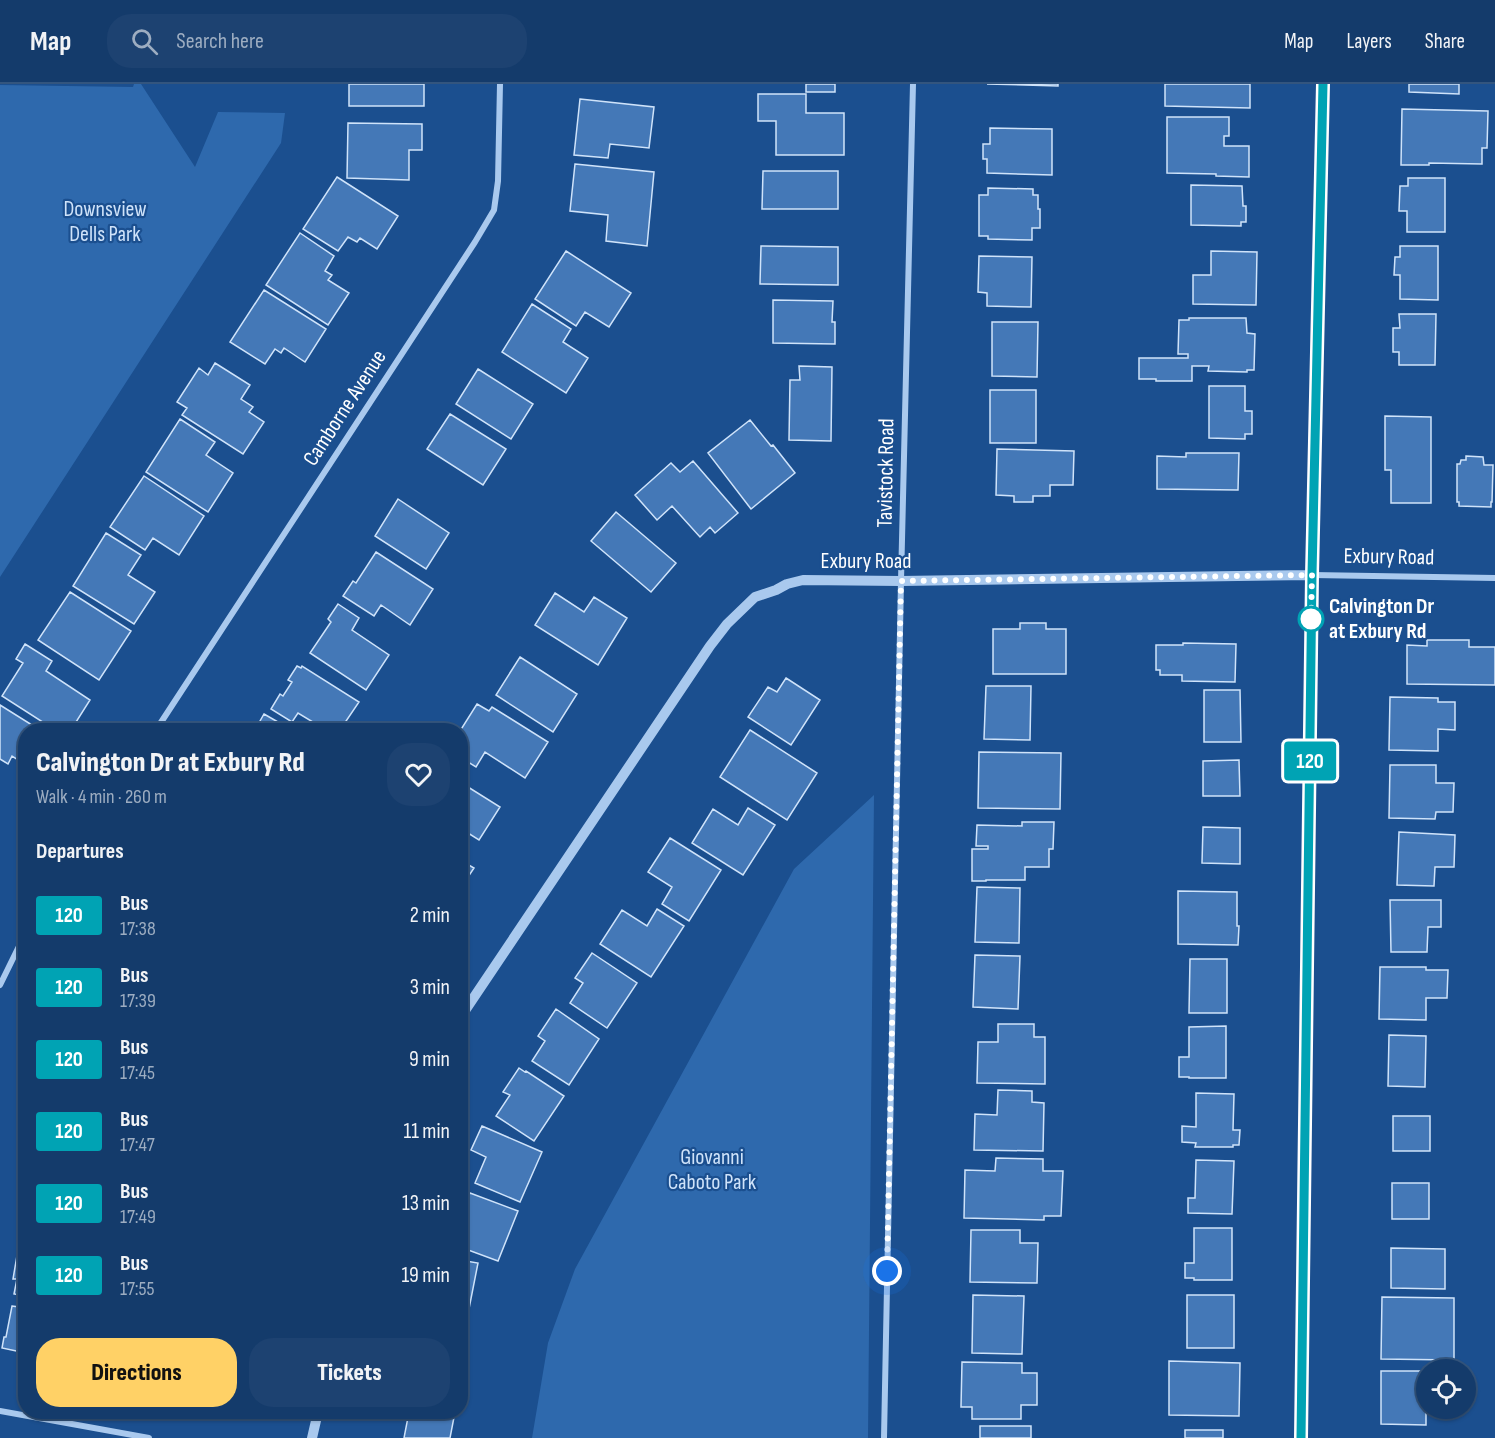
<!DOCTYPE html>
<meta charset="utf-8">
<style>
body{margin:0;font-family:"Sofia Sans Condensed",sans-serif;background:#1d4271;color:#f1f3f6;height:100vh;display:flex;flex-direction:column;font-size:22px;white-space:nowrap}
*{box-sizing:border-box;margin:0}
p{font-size:20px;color:#9dadc1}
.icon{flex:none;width:33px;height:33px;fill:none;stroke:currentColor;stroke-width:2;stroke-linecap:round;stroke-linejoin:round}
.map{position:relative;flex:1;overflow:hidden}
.details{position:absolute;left:18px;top:639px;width:450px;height:696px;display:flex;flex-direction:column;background:#143b6b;border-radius:24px;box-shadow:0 2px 4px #0004,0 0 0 2px #33557e}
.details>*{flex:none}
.badge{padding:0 12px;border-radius:4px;font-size:21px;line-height:39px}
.controls{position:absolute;left:1416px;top:1275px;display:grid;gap:12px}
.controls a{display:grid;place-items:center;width:60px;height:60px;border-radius:50%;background:#143b6b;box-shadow:0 2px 4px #0004,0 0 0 2px #33557e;font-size:30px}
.you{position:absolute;width:30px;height:30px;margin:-15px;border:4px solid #fff;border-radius:50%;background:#1a73e8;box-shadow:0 0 0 9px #1a73e833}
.map>.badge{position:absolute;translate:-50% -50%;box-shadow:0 0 0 3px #fff}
h2{padding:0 18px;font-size:22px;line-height:54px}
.round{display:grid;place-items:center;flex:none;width:63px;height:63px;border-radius:24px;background:#1d4271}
.head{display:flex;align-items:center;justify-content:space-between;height:102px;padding:0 18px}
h1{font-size:28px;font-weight:800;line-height:45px}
.action{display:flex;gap:12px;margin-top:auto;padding:12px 18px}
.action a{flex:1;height:69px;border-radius:24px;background:#ffd166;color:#111;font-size:24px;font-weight:800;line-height:69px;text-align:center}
.action a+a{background:#1d4271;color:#f1f3f6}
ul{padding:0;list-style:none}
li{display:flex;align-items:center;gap:18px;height:72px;padding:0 18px}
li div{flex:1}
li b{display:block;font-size:22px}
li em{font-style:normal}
li .badge{min-width:66px;font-weight:700;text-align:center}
header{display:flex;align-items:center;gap:36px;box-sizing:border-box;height:84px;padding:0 30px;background:#143b6b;border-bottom:2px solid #33557e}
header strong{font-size:28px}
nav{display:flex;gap:33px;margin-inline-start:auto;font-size:21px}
.search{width:420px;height:54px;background:#1d4271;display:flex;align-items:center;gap:15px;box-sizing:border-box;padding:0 21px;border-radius:24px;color:#9dadc1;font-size:22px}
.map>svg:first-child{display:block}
.green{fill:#2e69ad}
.building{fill:#4478b7;stroke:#cfe3fa;stroke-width:1.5}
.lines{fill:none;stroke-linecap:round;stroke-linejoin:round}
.minor{stroke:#a9c9ee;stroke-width:6}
.tertiary{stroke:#a9c9ee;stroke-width:10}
.line-casing{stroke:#fff;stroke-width:14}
.line{stroke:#00a3b4;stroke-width:9}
.walk{stroke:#fff;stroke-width:6;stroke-dasharray:0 10.8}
.stop-dot{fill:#fff;stroke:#00a3b4;stroke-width:3}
.labels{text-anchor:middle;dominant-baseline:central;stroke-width:4.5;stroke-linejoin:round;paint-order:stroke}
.park-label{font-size:22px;fill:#cfe3fa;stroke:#1b4f8f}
.street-label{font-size:22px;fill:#fff;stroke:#1b4f8f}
.stop-label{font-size:22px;font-weight:bold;fill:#fff;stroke:#1b4f8f;text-anchor:start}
</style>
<header>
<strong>Map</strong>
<div class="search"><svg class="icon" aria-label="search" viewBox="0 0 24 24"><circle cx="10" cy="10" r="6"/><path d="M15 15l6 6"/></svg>Search here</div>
<nav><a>Map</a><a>Layers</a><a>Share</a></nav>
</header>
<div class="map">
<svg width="1495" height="1354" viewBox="0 0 1495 1354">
<rect width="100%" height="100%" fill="#1b4f8f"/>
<path class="green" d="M 134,0 L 141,0 L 195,83 L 218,28 L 285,29 L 281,59 L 0,493 L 0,1 L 133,3 Z
M 874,711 L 868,1354 L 532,1354 L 548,1259 L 575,1185 L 794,785 Z"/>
<path class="building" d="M 349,0 L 424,0 L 424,22 L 349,22 Z
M 806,0 L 835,0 L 835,8 L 806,8 Z
M 987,0 L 1058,0 L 1058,2 Z
M 1165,0 L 1250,0 L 1250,24 L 1165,22 Z
M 1409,0 L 1459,0 L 1459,10 L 1409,8 Z
M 758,10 L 806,10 L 806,29 L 844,29 L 844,71 L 776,71 L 776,37 L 758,37 Z
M 580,15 L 654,23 L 649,64 L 610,60 L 608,74 L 574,71 Z
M 1402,25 L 1488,27 L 1487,64 L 1482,64 L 1482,80 L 1429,79 L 1429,81 L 1401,81 Z
M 1167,33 L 1229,33 L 1229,52 L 1224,52 L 1224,62 L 1249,62 L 1249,93 L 1216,92 L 1216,90 L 1167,89 Z
M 348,39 L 422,40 L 422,66 L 409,66 L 409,96 L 347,94 Z
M 990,44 L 1052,45 L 1052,91 L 987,89 L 987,75 L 983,75 L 983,60 L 990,60 Z
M 575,80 L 654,88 L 647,162 L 606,157 L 608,131 L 570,127 Z
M 763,87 L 838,87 L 838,125 L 762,125 Z
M 337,93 L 398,132 L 377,165 L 360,154 L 357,158 L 348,153 L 338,167 L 303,145 Z
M 1408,94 L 1445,94 L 1445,148 L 1407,148 L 1407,127 L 1399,127 L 1400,102 L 1408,102 Z
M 1191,101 L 1242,102 L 1243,122 L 1246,122 L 1246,138 L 1241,138 L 1241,142 L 1191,141 Z
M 988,104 L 1033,105 L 1033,111 L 1038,111 L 1038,125 L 1040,125 L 1040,144 L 1032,144 L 1032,156 L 988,155 L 988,152 L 979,152 L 979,111 L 988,111 Z
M 300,149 L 334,172 L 325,187 L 332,191 L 328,196 L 349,209 L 328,241 L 266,201 Z
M 761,162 L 838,163 L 838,201 L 760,200 Z
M 1400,162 L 1438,162 L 1438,216 L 1400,215 L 1400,191 L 1394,191 L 1395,173 L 1400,173 Z
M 566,167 L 631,209 L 609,243 L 585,228 L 576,242 L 535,215 Z
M 1211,167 L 1257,168 L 1256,221 L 1193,220 L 1193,191 L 1211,191 Z
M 979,172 L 1032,173 L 1031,223 L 987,222 L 987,209 L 978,208 Z
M 264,206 L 326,245 L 305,278 L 284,264 L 281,269 L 275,265 L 265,280 L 230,258 Z
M 773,216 L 833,217 L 832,238 L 835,238 L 835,260 L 773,259 Z
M 532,220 L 571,245 L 563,258 L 588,274 L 566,309 L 502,268 Z
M 1399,230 L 1436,230 L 1435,281 L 1399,281 L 1399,268 L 1393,268 L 1393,244 L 1400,244 Z
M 1189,234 L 1246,234 L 1247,249 L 1255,250 L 1254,286 L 1247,286 L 1247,288 L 1208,287 L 1209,282 L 1192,282 L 1192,297 L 1156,297 L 1156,295 L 1139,295 L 1139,274 L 1188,274 L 1188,270 L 1178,270 L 1179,236 L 1189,236 Z
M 992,238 L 1038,238 L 1037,293 L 992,292 Z
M 215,279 L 250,301 L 241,315 L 253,323 L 249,328 L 264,338 L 243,370 L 182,331 L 187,324 L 177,318 L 199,284 L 208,291 Z
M 799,282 L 832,283 L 831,357 L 789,356 L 790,296 L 800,296 Z
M 478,285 L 533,320 L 511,355 L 456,320 Z
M 1209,302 L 1245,302 L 1245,327 L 1252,327 L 1252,350 L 1245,350 L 1245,355 L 1209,354 Z
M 990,306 L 1036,306 L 1036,359 L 990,359 Z
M 450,330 L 506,365 L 483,401 L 427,365 Z
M 1385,332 L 1431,333 L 1431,419 L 1391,419 L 1391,386 L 1385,386 Z
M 180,335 L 215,358 L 206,371 L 233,389 L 208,428 L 146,388 Z
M 750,336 L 771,362 L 773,361 L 795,389 L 751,425 L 708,369 Z
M 997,365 L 1074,367 L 1073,401 L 1050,401 L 1050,412 L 1033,412 L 1033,418 L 1014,418 L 1014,412 L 996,411 Z
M 1186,369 L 1239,369 L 1238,406 L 1157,405 L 1157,372 L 1186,373 Z
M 1466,372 L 1483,373 L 1484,381 L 1493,381 L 1492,418 L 1491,418 L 1491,423 L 1459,422 L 1459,418 L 1457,418 L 1457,380 L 1460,380 L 1461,376 L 1466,376 Z
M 693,377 L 738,429 L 715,449 L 710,443 L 700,453 L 672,422 L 657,436 L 635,411 L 671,379 L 680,388 Z
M 144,392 L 204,432 L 179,471 L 153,454 L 145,466 L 110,443 Z
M 398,415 L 449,449 L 426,485 L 375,452 Z
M 616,428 L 676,479 L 651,508 L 591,457 Z
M 106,449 L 141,471 L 128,491 L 155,508 L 134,540 L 73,502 Z
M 376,468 L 433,505 L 410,541 L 381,521 L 374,532 L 343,512 L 353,497 L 356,499 Z
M 70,508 L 131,547 L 99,596 L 38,556 Z
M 555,509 L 584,528 L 594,513 L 627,534 L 598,581 L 535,541 Z
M 338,520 L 359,534 L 352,546 L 389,571 L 366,606 L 310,569 L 331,538 L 328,535 Z
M 1020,539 L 1046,539 L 1046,545 L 1066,545 L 1066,590 L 993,590 L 993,545 L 1020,545 Z
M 1427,556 L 1469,556 L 1469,563 L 1495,563 L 1495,601 L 1407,600 L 1407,561 L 1427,562 Z
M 1183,559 L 1236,560 L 1235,598 L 1182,597 L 1182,591 L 1160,591 L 1160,586 L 1156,586 L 1156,561 L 1183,561 Z
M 25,560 L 52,577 L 46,587 L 90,616 L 71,646 L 55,646 L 2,612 L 23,579 L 16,575 Z
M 520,573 L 577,610 L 553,648 L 496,611 Z
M 297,582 L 301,584 L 302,582 L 359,618 L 340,646 L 326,646 L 298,629 L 292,638 L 271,625 L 280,610 L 283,612 L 292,598 L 288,596 Z
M 786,594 L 820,616 L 791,661 L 748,633 L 768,603 L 777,608 Z
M 986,602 L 1031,602 L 1030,656 L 984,655 Z
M 1204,606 L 1240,606 L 1241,658 L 1204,658 Z
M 1390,613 L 1438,614 L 1438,618 L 1455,618 L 1455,646 L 1438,645 L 1438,667 L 1389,666 Z
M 477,620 L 489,627 L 492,623 L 548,658 L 525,694 L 485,668 L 476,683 L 460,673 L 460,647 Z
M 0,621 L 40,646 L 26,646 L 26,681 L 12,672 L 8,680 L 0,675 Z
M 264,630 L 292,646 L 252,646 L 254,643 L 256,644 Z
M 750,646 L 817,689 L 787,736 L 720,693 Z
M 979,668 L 1061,669 L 1060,725 L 978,724 Z
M 1239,676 L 1240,712 L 1203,712 L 1203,677 Z
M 1390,681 L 1436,681 L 1436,699 L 1454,699 L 1453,728 L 1436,728 L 1435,735 L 1389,734 Z
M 460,698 L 500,723 L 479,756 L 460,744 Z
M 748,724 L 775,741 L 743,791 L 692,759 L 713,725 L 738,741 Z
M 1022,738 L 1054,738 L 1053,765 L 1049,765 L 1049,783 L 1025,783 L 1025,796 L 986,796 L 986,797 L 972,797 L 972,765 L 988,765 L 988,762 L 976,762 L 977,741 L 1022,742 Z
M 1203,743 L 1240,744 L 1240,780 L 1202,779 Z
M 1399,748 L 1455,751 L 1454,783 L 1435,783 L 1434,802 L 1397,801 Z
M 670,754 L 721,786 L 689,837 L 662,820 L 672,803 L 648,788 Z
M 460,776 L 474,784 L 460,805 Z
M 977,803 L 1020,804 L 1019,859 L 975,858 Z
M 1178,807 L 1237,808 L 1237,842 L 1239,842 L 1238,861 L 1178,860 Z
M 1390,816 L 1441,816 L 1441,843 L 1428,843 L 1427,868 L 1391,868 Z
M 657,825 L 684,842 L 651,893 L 600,860 L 622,826 L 647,842 Z
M 592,869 L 637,899 L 607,944 L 570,919 L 583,899 L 575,894 Z
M 975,871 L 1020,872 L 1018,925 L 973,923 Z
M 1190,875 L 1227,875 L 1227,929 L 1189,929 Z
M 1380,883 L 1426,883 L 1426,886 L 1448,886 L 1447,914 L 1426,914 L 1426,936 L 1379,935 Z
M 556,925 L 599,955 L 569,1001 L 532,977 L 545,957 L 538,952 Z
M 998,940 L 1034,940 L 1034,953 L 1045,953 L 1045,1000 L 977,999 L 978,958 L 998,958 Z
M 1226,942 L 1226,994 L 1189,994 L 1189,993 L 1179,993 L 1179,973 L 1189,973 L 1189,943 Z
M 1389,951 L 1426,952 L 1425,1003 L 1388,1002 Z
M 519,984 L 525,988 L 526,987 L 564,1012 L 534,1057 L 496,1032 L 510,1011 L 503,1008 Z
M 998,1006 L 1032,1007 L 1032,1018 L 1044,1019 L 1043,1067 L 974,1066 L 975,1030 L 997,1031 Z
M 1196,1009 L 1234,1010 L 1233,1046 L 1240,1046 L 1239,1061 L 1233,1061 L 1233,1063 L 1195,1063 L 1196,1059 L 1182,1058 L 1182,1042 L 1196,1043 Z
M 1393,1032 L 1430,1032 L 1430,1067 L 1393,1067 Z
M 482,1042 L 542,1068 L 520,1118 L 475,1099 L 486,1073 L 471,1066 Z
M 996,1074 L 1043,1075 L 1043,1087 L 1063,1087 L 1061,1132 L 1044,1132 L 1044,1136 L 964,1134 L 965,1086 L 995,1087 Z
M 1196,1076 L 1234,1077 L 1232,1130 L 1188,1129 L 1188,1114 L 1195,1114 Z
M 1392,1099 L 1429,1099 L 1429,1135 L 1392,1135 Z
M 470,1109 L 518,1127 L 498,1177 L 460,1163 L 460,1133 Z
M 1194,1144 L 1232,1144 L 1232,1196 L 1194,1196 L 1194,1194 L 1185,1194 L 1185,1179 L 1194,1179 Z
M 971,1146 L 1020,1146 L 1020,1159 L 1038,1159 L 1037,1199 L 970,1198 Z
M 20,1154 L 26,1155 L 26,1212 L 14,1210 L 17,1195 L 13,1195 Z
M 1391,1164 L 1445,1165 L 1445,1205 L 1391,1204 Z
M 460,1176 L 478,1179 L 467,1235 L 460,1234 Z
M 973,1211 L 1024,1212 L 1022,1270 L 972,1269 Z
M 1187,1211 L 1234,1211 L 1234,1264 L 1187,1264 Z
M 1382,1213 L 1454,1214 L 1454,1276 L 1381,1275 Z
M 12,1222 L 26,1224 L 26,1269 L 2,1264 L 4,1253 L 6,1253 Z
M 460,1244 L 466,1245 L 460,1278 Z
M 1169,1277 L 1240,1279 L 1239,1332 L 1169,1331 Z
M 962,1278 L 1022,1279 L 1022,1289 L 1037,1289 L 1037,1321 L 1021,1321 L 1021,1335 L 972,1335 L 972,1323 L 961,1323 Z
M 1381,1287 L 1426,1287 L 1426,1341 L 1381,1340 Z
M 409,1328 L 455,1328 L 450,1354 L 404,1354 Z
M 980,1342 L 1031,1342 L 1031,1354 L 980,1354 Z
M 1185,1346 L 1223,1346 L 1223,1354 L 1185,1354 Z"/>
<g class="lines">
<path class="minor" d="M 1312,491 L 1495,494
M 156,646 L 475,158 L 494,126 L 498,97 L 500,0
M 0,901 L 26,848
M 0,1327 L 149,1354
M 884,1354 L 901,497 L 913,0"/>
<path class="tertiary" d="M 460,934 L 710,562 L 727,540 L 755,513 L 776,506 L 787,500 L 803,496 L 901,497 L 1312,491
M 312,1354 L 318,1328
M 1301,1354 L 1312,491 L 1323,0"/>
</g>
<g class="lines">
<g class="line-casing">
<path id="line" d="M 1301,1354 L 1312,491 L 1323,0"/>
</g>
<use href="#line" class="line"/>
<path class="walk" d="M 887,1187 L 901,497 L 1312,491 L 1311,539 L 1311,535"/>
</g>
<circle class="stop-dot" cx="1311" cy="535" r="12"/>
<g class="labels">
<g class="park-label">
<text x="105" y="125">Downsview<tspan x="105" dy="25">Dells Park</tspan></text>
<text x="712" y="1073">Giovanni<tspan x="712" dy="25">Caboto Park</tspan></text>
</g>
<g class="street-label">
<text transform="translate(345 324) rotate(-57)">Camborne Avenue</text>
<text transform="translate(886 389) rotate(-89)">Tavistock Road</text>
<text transform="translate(1389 473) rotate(1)">Exbury Road</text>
<text x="866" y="477">Exbury Road</text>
</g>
<g class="stop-label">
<text x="1329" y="522">Calvington Dr<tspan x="1329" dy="25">at Exbury Rd</tspan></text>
</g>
</g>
</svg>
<div class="controls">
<a><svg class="icon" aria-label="locate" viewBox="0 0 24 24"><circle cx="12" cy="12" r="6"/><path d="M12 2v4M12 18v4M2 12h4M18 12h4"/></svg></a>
</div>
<div class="you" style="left:887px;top:1187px"></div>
<b class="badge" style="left:1310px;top:677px;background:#00a3b4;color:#fff">120</b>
<section class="details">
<div class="head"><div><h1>Calvington Dr at Exbury Rd</h1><p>Walk · 4 min · 260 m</p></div><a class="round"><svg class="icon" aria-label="heart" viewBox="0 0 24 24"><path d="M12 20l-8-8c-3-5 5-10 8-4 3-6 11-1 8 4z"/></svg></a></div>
<h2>Departures</h2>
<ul>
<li><span class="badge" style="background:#00a3b4;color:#fff">120</span><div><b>Bus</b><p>17:38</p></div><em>2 min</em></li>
<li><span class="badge" style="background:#00a3b4;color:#fff">120</span><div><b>Bus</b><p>17:39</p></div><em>3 min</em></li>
<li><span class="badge" style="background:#00a3b4;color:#fff">120</span><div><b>Bus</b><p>17:45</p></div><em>9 min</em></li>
<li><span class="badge" style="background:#00a3b4;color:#fff">120</span><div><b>Bus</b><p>17:47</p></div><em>11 min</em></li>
<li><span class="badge" style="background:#00a3b4;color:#fff">120</span><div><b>Bus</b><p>17:49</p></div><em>13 min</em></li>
<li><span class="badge" style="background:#00a3b4;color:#fff">120</span><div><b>Bus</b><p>17:55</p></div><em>19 min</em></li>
</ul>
<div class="action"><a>Directions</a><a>Tickets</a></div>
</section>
</div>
